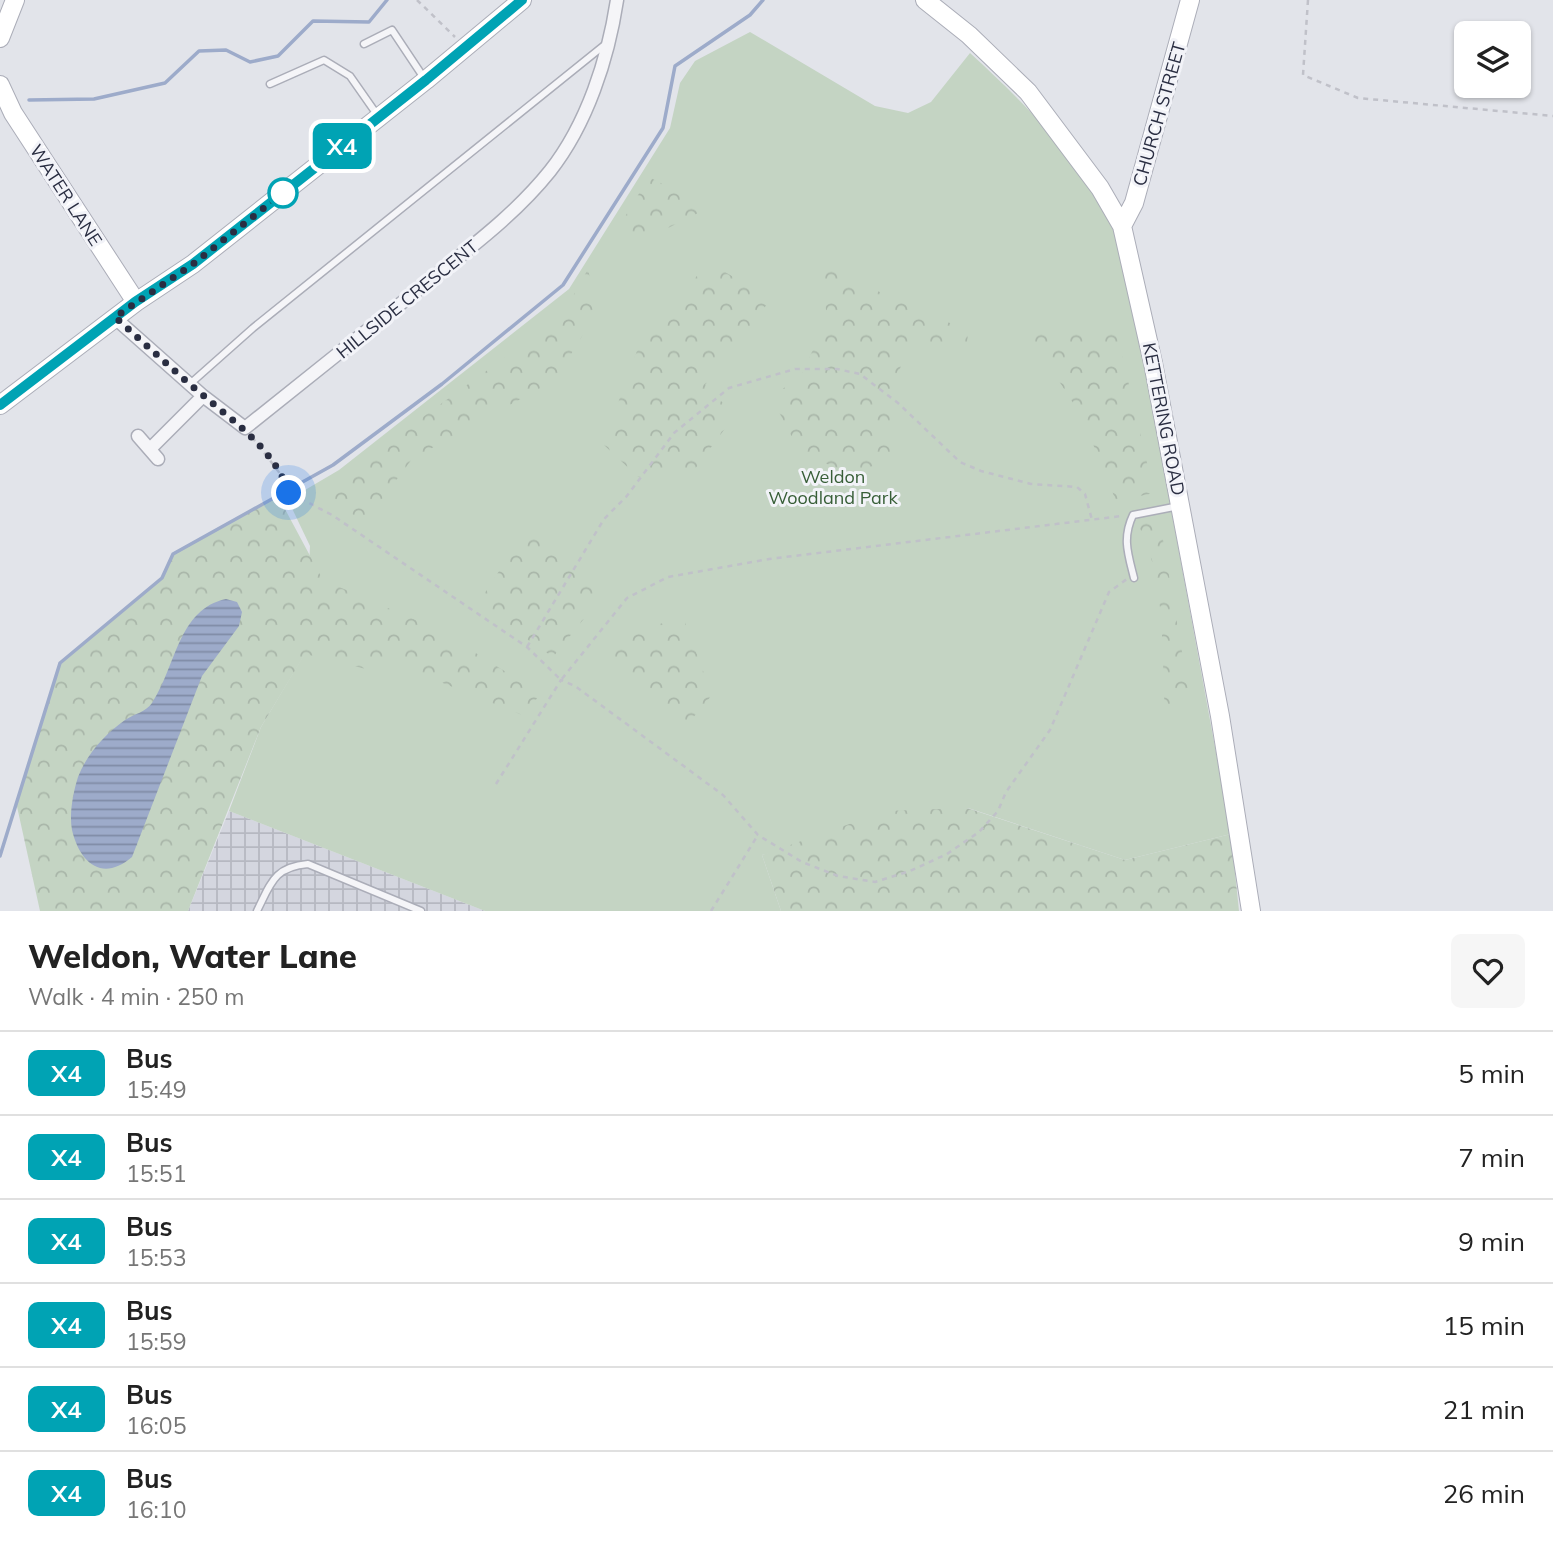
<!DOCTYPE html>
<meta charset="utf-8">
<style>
body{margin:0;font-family:Mulish,sans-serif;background:#f6f6f6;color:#222;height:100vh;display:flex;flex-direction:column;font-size:26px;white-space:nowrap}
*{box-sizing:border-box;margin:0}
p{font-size:23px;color:#767676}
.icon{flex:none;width:38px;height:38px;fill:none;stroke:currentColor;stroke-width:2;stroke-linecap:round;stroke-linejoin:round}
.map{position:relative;height:911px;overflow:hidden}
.panel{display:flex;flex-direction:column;background:#fff;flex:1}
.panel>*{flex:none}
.badge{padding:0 14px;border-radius:10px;font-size:24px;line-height:46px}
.controls{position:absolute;left:1454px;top:21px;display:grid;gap:14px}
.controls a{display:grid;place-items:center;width:77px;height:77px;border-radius:10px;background:#fff;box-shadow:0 2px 5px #0004;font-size:35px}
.you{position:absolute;width:35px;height:35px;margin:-18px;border:5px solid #fff;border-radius:50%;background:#1a73e8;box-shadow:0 0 0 10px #1a73e833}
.map>.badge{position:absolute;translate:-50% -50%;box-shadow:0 0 0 4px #fff}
.round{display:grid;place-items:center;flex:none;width:74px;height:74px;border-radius:10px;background:#f6f6f6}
.summary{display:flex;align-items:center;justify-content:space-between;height:119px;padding:0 28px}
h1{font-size:33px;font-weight:800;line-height:52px}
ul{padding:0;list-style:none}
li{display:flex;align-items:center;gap:21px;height:84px;padding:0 28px;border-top:2px solid #e0e0e0}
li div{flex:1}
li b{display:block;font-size:26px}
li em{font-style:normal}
li .badge{min-width:77px;font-weight:700;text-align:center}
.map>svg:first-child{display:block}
.industrial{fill:url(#industrial-grid)}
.green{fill:#c4d4c3}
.forest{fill:url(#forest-crowns)}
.water{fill:url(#water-rules)}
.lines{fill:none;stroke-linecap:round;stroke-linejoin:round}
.stream{stroke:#9dabca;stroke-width:3.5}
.lane-casing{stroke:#abadb8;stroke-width:9}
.street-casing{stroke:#abadb8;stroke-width:15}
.secondary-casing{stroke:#abadb8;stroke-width:20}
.path{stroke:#c0c1c9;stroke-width:2.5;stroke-dasharray:5 5;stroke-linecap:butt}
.lane{stroke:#f5f5f8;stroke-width:6}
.street{stroke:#f5f5f8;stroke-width:12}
.secondary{stroke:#fff;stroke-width:18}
.line-casing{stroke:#fff;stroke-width:16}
.line{stroke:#00a3b4;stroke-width:10}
.walk{stroke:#2a2e42;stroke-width:7;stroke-dasharray:0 12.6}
.stop-dot{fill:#fff;stroke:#00a3b4;stroke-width:3.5}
.labels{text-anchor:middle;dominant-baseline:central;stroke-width:6;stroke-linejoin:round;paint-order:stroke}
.street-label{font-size:18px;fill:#2a2e42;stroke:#f2f3f8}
.park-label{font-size:18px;fill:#375e37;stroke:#f2f3f8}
</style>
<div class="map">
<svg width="1553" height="911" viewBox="0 0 1553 911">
<defs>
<pattern id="industrial-grid" width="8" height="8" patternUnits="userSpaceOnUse" patternTransform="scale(1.75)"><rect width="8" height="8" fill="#d4d6df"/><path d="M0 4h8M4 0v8" fill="none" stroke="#b6b8c1"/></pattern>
<pattern id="forest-crowns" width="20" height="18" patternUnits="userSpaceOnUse" patternTransform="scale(1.75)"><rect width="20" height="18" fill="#c4d4c3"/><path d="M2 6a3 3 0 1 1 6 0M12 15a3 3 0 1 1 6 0" fill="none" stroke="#a9b6a9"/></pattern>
<pattern id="water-rules" width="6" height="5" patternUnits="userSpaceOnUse" patternTransform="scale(1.75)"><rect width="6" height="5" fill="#9dabca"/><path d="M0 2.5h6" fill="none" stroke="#808ca6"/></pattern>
</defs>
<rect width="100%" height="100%" fill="#e2e4ea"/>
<path class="industrial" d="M 229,811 L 485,911 L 188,911 Z"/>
<path class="green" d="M 750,32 L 875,106 L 908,113 L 931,102 L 970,53 C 1018,97 1075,153 1105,211 C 1122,242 1127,279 1135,313 L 1231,834 L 1125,860 L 968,808 L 762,855 L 781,911 L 485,911 L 229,811 L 261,727 L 305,653 L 310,546 L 288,500 L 339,470 L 569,289 L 670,128 L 680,83 L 695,61 Z"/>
<path class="forest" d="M 649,177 L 708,208 L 630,247 L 620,225 Z
M 708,262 L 771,299 L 705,385 L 735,415 L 692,473 L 638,477 L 603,444 L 637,351 Z
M 821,266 L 968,331 L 967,346 L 910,349 C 888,383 889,422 894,461 L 848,472 L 801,454 L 771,397 L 801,376 L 827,319 Z
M 588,269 L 597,312 L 555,380 L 412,459 L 365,522 L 318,493 L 507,356 L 572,298 Z
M 1025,328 L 1117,333 L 1154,493 L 1116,501 L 1082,417 Z
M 278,496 L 323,580 L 439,630 L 541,694 L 522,715 L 391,662 L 366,669 L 305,654 L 261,727 L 188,911 L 40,911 L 16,802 L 60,663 L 162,578 L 173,554 Z
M 1159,516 L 1192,711 L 1165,710 C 1161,650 1167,575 1136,521 Z
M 525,531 L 577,561 L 599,600 L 553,657 L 477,605 Z
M 683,617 L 712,695 L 686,726 L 606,664 L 630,633 Z
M 967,808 L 1125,860 L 1231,834 L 1239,911 L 781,911 L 762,855 L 886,811 Z"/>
<path class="water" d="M 226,599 L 237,602 L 242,612 L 239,626 L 202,676 L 132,857 C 103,882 80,864 72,830 C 69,814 73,793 78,777 C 87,754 105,734 125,720 C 134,714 146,712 152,703 C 176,667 178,609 226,599 Z"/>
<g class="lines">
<path class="stream" d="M 29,100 L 94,99 L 165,83 L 199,51 L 226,50 L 250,62 L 278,56 L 313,21 L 369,22 L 387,0
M 0,856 L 60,663 L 162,578 L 173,554 L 333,465 L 442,384 L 563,285 L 663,128 L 675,66 L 750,15 L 763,0"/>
<g class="lane-casing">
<path id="lane" d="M 364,44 L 392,30 L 424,78
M 270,84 L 324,60 L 350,76 L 378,116
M 191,383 L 253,328 L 607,43
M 1134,578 C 1128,554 1122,538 1133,515 L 1179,506
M 257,911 C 271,883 274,867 308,864 L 421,911"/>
</g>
<g class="street-casing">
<path id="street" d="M 115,318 L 203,396 L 245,428 C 305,380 364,333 424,285 C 468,249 514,216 550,171 C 587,124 608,59 617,0
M 138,436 L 158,459
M 150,449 L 203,396"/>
</g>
<g class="secondary-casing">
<path id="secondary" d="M 925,0 L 969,35 L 1028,92 L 1100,188 L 1122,226 L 1153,363 L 1220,716 L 1251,911
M 0,38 L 15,0
M 0,85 L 13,113 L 136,302
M 1122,226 L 1134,203 L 1190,0
M 0,405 L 136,302 L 193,264 L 426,80 L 522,0"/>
</g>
<path class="path" d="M 417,0 L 455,37
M 1308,0 L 1303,75 L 1358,98 L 1553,116
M 252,437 L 285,480 L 290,493 L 332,515 L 527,647 L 561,680 L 627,598 L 668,577 L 769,559 L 1122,516
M 527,647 L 604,519 L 626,497 L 674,433 L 729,388 L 795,369 L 837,369 L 860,374 L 898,403 L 960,462 L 981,471 L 1031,484 L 1077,487 L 1085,494 L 1092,520
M 496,784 L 561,680 L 575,686 L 723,795 L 758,835 L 802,862 L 838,876 L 875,882 L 910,871 L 947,854 L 979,832 L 998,811 L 1006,792 L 1050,730 L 1109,592 L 1127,579
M 711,911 L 758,835"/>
<use href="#lane" class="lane"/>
<use href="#street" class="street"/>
<use href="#secondary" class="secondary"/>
</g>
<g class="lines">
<g class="line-casing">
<path id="line" d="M 0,405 L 135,302 L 193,264 L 426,80 L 522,0"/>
</g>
<use href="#line" class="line"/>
<path class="walk" d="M 283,193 L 193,264 L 115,317 C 145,344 174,371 205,397 C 237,424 275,451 289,493"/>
</g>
<circle class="stop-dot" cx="283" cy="193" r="14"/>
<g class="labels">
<g class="street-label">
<text transform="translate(1159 114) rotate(-74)">CHURCH STREET</text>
<text transform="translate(66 195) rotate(57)">WATER LANE</text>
<text transform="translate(407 299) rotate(-39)">HILLSIDE CRESCENT</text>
<text transform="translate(1164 419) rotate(79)">KETTERING ROAD</text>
</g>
<g class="park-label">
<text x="833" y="476">Weldon<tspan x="833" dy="21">Woodland Park</tspan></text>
</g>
</g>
</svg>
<div class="controls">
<a><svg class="icon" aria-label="layers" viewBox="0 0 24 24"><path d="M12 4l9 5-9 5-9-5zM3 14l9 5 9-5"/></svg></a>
</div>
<div class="you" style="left:289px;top:493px"></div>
<b class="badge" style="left:342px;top:146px;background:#00a3b4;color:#fff">X4</b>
</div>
<section class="panel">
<div class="summary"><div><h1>Weldon, Water Lane</h1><p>Walk · 4 min · 250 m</p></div><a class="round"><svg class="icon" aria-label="heart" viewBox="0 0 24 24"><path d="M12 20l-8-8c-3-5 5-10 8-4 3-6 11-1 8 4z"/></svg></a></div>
<ul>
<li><span class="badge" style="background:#00a3b4;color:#fff">X4</span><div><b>Bus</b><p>15:49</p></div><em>5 min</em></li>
<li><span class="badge" style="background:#00a3b4;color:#fff">X4</span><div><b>Bus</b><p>15:51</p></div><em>7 min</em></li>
<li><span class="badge" style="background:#00a3b4;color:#fff">X4</span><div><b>Bus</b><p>15:53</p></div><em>9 min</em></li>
<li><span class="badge" style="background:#00a3b4;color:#fff">X4</span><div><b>Bus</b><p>15:59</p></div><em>15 min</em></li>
<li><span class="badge" style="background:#00a3b4;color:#fff">X4</span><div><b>Bus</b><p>16:05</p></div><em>21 min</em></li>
<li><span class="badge" style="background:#00a3b4;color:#fff">X4</span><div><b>Bus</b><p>16:10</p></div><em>26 min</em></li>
</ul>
</section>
